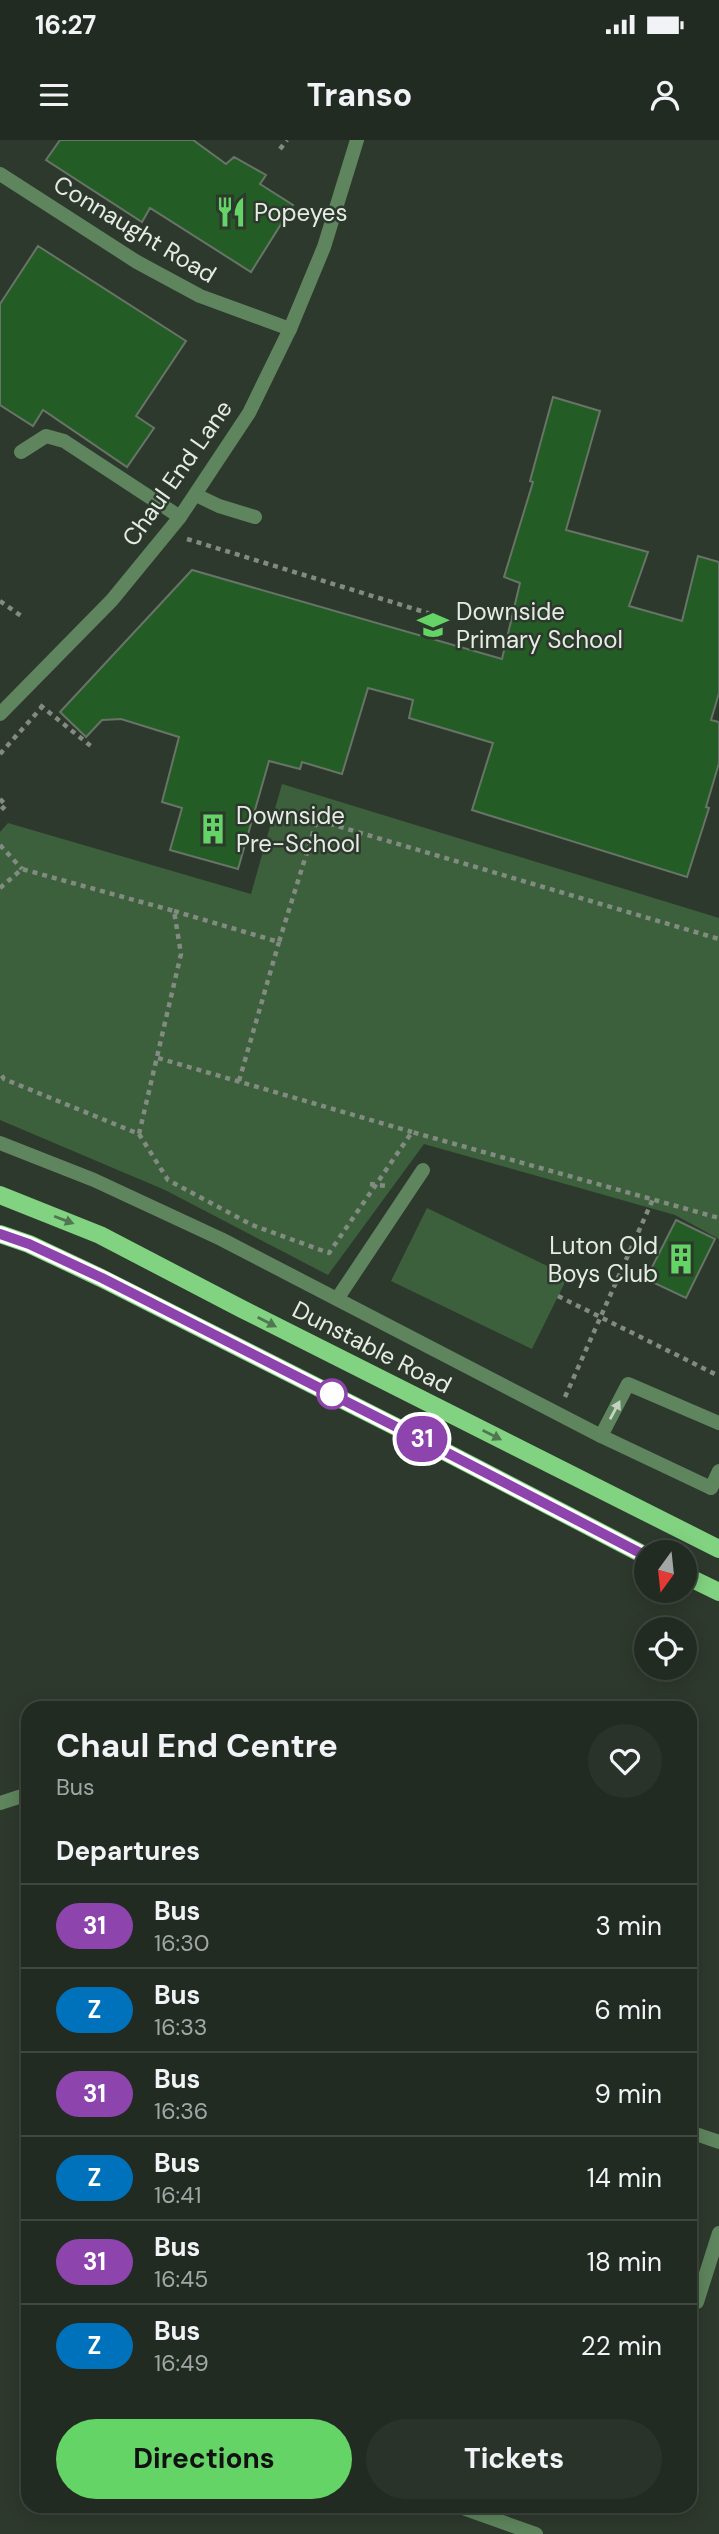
<!DOCTYPE html>
<style>
body{margin:0;font-family:"DM Sans",sans-serif;background:#2a332a;color:#f1f3f6;height:100vh;display:flex;flex-direction:column;font-size:26px;white-space:nowrap}
*{box-sizing:border-box;margin:0}
p{font-size:23px;color:#a2a7a5}
.icon{flex:none;width:38px;height:38px;fill:none;stroke:currentColor;stroke-width:2;stroke-linecap:round;stroke-linejoin:round}
.map{position:relative;flex:1;overflow:hidden}
.sheet{position:absolute;left:21px;top:1561px;width:676px;height:812px;display:flex;flex-direction:column;background:#222b22;border-radius:21px;box-shadow:0 4px 18px #0003,0 0 0 2px #3f4740}
.sheet>*{flex:none}
.badge{padding:0 14px;border-radius:23px;font-size:24px;line-height:46px}
.needle{width:46px;rotate:195deg}
.buttons{position:absolute;left:634px;top:1400px;display:grid;gap:14px}
.buttons a{display:grid;place-items:center;width:63px;height:63px;border-radius:50%;background:#222b22;box-shadow:0 4px 18px #0003,0 0 0 2px #3f4740;font-size:35px}
.map>.badge{position:absolute;translate:-50% -50%;box-shadow:0 0 0 4px #fff}
h2{padding:0 35px;font-size:26px;line-height:63px}
.round{display:grid;place-items:center;flex:none;width:74px;height:74px;border-radius:37px;background:#2a332a}
.headline{display:flex;align-items:center;justify-content:space-between;height:119px;padding:0 35px}
h1{font-size:33px;font-weight:700;line-height:52px}
.cta{display:flex;gap:14px;margin-top:auto;padding:14px 35px}
.cta a{flex:1;height:80px;border-radius:42px;background:#65d467;color:#111;font-size:28px;font-weight:700;line-height:80px;text-align:center}
.cta a+a{background:#2a332a;color:#f1f3f6}
ul{padding:0;list-style:none}
li{display:flex;align-items:center;gap:21px;height:84px;padding:0 35px;border-top:2px solid #3f4740}
li div{flex:1}
li b{display:block;font-size:26px}
li em{font-style:normal}
li .badge{min-width:77px;font-weight:700;text-align:center}
.status{display:flex;justify-content:space-between;align-items:center;height:49px;padding:0 35px;background:#222b22;direction:ltr}
.status svg{height:19px;fill:currentColor}
header{display:flex;justify-content:space-between;align-items:center;height:91px;padding:0 35px;background:#222b22;font-size:32px;font-weight:700}
.map>svg:first-child{display:block}
.green{fill:#3d603c}
.building{fill:#245c25;stroke:#687467;stroke-width:2}
.lines{fill:none;stroke-linecap:round;stroke-linejoin:round}
.path{stroke:#828b81;stroke-width:4.5;stroke-dasharray:5 5;stroke-linecap:butt}
.service{stroke:#5e855d;stroke-width:14}
.minor{stroke:#5e855d;stroke-width:14}
.tertiary{stroke:#5e855d;stroke-width:14}
.primary{stroke:#82d381;stroke-width:18}
.oneway{fill:#50774f}
.oneway2{fill:#c4d2c3}
.line-casing{stroke:#fff;stroke-width:16}
.line{stroke:#8e44ad;stroke-width:10}
.stop-dot{fill:#fff;stroke:#8e44ad;stroke-width:3.5}
.labels{text-anchor:middle;dominant-baseline:central;stroke-width:5;stroke-linejoin:round;paint-order:stroke}
.poi-label{font-size:24px;fill:#e6ece5;stroke:#2e392d;text-anchor:start}
.street-label{font-size:24px;fill:#e6ece5;stroke:#2e392d}
</style>
<div class="status"><b>16:27</b><svg viewBox="0 0 49 12"><path d="M0 12V9h3v3zM5 12V6h3v6zM10 12V3h3v9zM15 12V0h3v12zM26 1h20v11H26zM47 4h2v5h-2z"/></svg></div>
<header><svg class="icon" aria-label="menu" viewBox="0 0 24 24"><path d="M4 6h16M4 12h16M4 18h16"/></svg>Transo<svg class="icon" aria-label="person" viewBox="0 0 24 24"><circle cx="12" cy="8" r="4"/><path d="M4 21q1-7 8-7t8 7"/></svg></header>
<div class="map">
<svg width="719" height="2394" viewBox="0 0 719 2394">
<rect width="100%" height="100%" fill="#2e392d"/>
<path class="green" d="M 282,644 L 719,778 L 719,1099 L 675,1075 L 424,1004 L 328,1135 L 165,1050 L 0,980 L 0,692 L 8,683 L 251,754 Z
M 427,1068 L 568,1136 L 532,1209 L 391,1141 Z"/>
<path class="building" d="M 60,0 L 193,0 L 226,24 L 234,17 L 266,35 L 260,44 L 293,65 L 251,132 L 150,68 L 142,82 L 46,20 Z
M 38,106 L 186,201 L 136,276 L 154,288 L 127,327 L 43,270 L 33,286 L 0,265 L 0,164 Z
M 553,257 L 600,271 L 566,390 L 648,412 L 629,466 L 682,481 L 698,416 L 719,422 L 719,553 L 711,580 L 719,582 L 719,623 L 706,667 L 709,668 L 687,737 L 472,670 L 493,603 L 409,578 L 413,560 L 368,548 L 342,634 L 302,622 L 300,629 L 269,621 L 238,729 L 170,710 L 182,668 L 162,662 L 179,597 L 121,579 L 102,580 L 86,597 L 60,572 L 192,430 L 502,519 L 520,443 L 504,437 L 533,342 L 530,341 Z
M 676,1080 L 715,1099 L 686,1158 L 646,1139 Z"/>
<g class="lines">
<path class="path" d="M 280,9 L 287,0
M 187,399 L 444,478
M 0,461 L 24,478
M 40,565 L 92,607
M 0,614 L 42,567
M 0,659 L 6,665 L 0,671
M 0,705 L 22,729
M 0,748 L 22,729 L 174,771 L 181,814 L 139,994 L 4,939 L 0,933
M 174,771 L 279,802 L 317,680 L 719,799
M 158,918 L 412,992
M 239,941 L 279,802
M 139,994 L 168,1040 L 252,1085 L 329,1113 L 412,992 L 719,1078
M 370,1044 L 387,1046
M 558,1156 L 719,1236
M 565,1257 L 653,1059"/>
<path class="service" d="M 21,312 L 46,296 L 64,301 L 180,377
M 196,355 L 219,366 L 255,377
M 337,1159 L 423,1030
M 601,1296 L 628,1244 L 719,1283
M 711,1348 L 719,1331
M 697,2162 L 719,2093"/>
<path class="minor" d="M 0,34 L 137,122 L 200,156 L 290,189
M 0,1003 L 94,1040 L 221,1099 L 601,1296 L 711,1348
M 0,1663 L 28,1654
M 690,1992 L 719,2002
M 457,2366 L 536,2394"/>
<path class="tertiary" d="M 0,574 L 112,460 L 180,377 L 249,273 L 290,189 L 324,107 L 357,0"/>
<path class="primary" d="M 0,1055 L 100,1095 L 242,1169 L 719,1409
M 0,1094 L 29,1104 L 101,1138 L 434,1306 L 646,1416
M 684,1435 L 719,1452"/>
</g>
<defs><path id="oneway-solid" d="M-6-.8H1V-3.2L6.5 0L1 3.2V.8H-6Z" transform="scale(1.75)"/></defs>
<g class="oneway">
<use href="#oneway-solid" transform="translate(64 1080) rotate(21)"/>
<use href="#oneway-solid" transform="translate(267 1182) rotate(27)"/>
<use href="#oneway-solid" transform="translate(492 1295) rotate(27)"/>
</g>
<use class="oneway2" href="#oneway-solid" transform="translate(615 1270) rotate(-62)"/>
<g class="lines">
<g class="line-casing">
<path id="line" d="M 0,1094 L 29,1104 L 102,1138 L 434,1306 L 646,1416"/>
</g>
<use href="#line" class="line"/>
</g>
<defs>
<g id="restaurant-bare" transform="scale(2.415)"><path d="M-5-6h1v4h1v-4h1v4h1v-4h1v5L-1.5 .5V6h-2V.5L-5-1ZM5-6V6H3V1.5H1.5Q1.5-4 5-6Z" fill="#65d467" stroke="#2e392d" stroke-width="2.5" paint-order="stroke"/></g>
<g id="school-bare" transform="scale(2.415)"><path d="M0-5L7-2L0 1L-7-2ZM-4 1L0 2.5L4 1V4Q0 6-4 4Z" fill="#65d467" stroke="#2e392d" stroke-width="2.5" paint-order="stroke"/></g>
<g id="building-bare" transform="scale(2.415)"><path d="M-4-6H4V6H1V3H-1V6H-4ZM-2.5-4.3h1.7v1.8h-1.7ZM.8-4.3h1.7v1.8H.8ZM-2.5-1h1.7V.8h-1.7ZM.8-1h1.7V.8H.8Z" fill="#65d467" stroke="#2e392d" stroke-width="2.5" paint-order="stroke"/></g>
</defs>
<g fill-rule="evenodd">
<use href="#restaurant-bare" x="231" y="72"/>
<use href="#school-bare" x="433" y="485"/>
<use href="#building-bare" x="213" y="689"/>
<use href="#building-bare" x="681" y="1119"/>
</g>
<circle class="stop-dot" cx="332" cy="1254" r="14"/>
<g class="labels">
<g class="poi-label">
<text x="254" y="72">Popeyes</text>
<text x="456" y="471">Downside<tspan x="456" dy="28">Primary School</tspan></text>
<text x="236" y="675">Downside<tspan x="236" dy="28">Pre-School</tspan></text>
<text x="658" y="1105" text-anchor="end">Luton Old<tspan x="658" dy="28">Boys Club</tspan></text>
</g>
<g class="street-label">
<text transform="translate(135 89) rotate(31)">Connaught Road</text>
<text transform="translate(177 333) rotate(-55)">Chaul End Lane</text>
<text transform="translate(372 1207) rotate(27)">Dunstable Road</text>
</g>
</g>
</svg>
<div class="buttons">
<a><svg class="needle" viewBox="-14 -14 28 28"><path d="M0-13l5 13h-10z" fill="#e53935"/><path d="M0 13l5-13h-10z" fill="#a2a7a5"/></svg></a>
<a><svg class="icon" aria-label="locate" viewBox="0 0 24 24"><circle cx="12" cy="12" r="6"/><path d="M12 2v4M12 18v4M2 12h4M18 12h4"/></svg></a>
</div>
<b class="badge" style="left:422px;top:1299px;background:#8e44ad;color:#fff">31</b>
<section class="sheet">
<div class="headline"><div><h1>Chaul End Centre</h1><p>Bus</p></div><a class="round"><svg class="icon" aria-label="heart" viewBox="0 0 24 24"><path d="M12 20l-8-8c-3-5 5-10 8-4 3-6 11-1 8 4z"/></svg></a></div>
<h2>Departures</h2>
<ul>
<li><span class="badge" style="background:#8e44ad;color:#fff">31</span><div><b>Bus</b><p>16:30</p></div><em>3 min</em></li>
<li><span class="badge" style="background:#0072bc;color:#fff">Z</span><div><b>Bus</b><p>16:33</p></div><em>6 min</em></li>
<li><span class="badge" style="background:#8e44ad;color:#fff">31</span><div><b>Bus</b><p>16:36</p></div><em>9 min</em></li>
<li><span class="badge" style="background:#0072bc;color:#fff">Z</span><div><b>Bus</b><p>16:41</p></div><em>14 min</em></li>
<li><span class="badge" style="background:#8e44ad;color:#fff">31</span><div><b>Bus</b><p>16:45</p></div><em>18 min</em></li>
<li><span class="badge" style="background:#0072bc;color:#fff">Z</span><div><b>Bus</b><p>16:49</p></div><em>22 min</em></li>
</ul>
<div class="cta"><a>Directions</a><a>Tickets</a></div>
</section>
</div>
